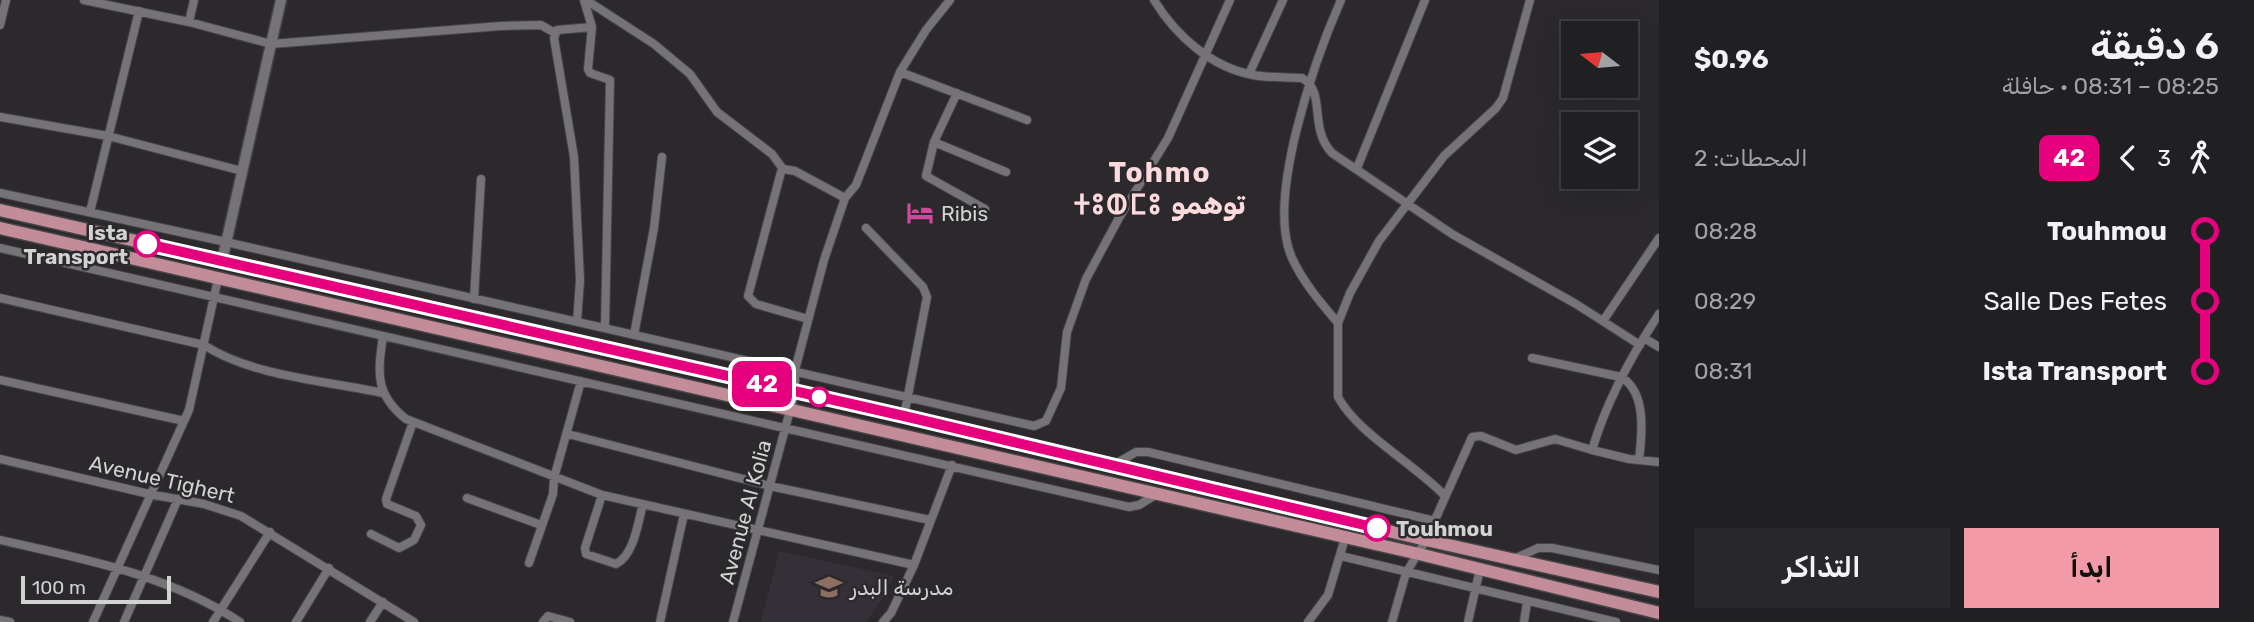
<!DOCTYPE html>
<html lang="ar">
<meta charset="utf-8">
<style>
body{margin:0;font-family:Rubik,"Noto Naskh Arabic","Noto Sans Tifinagh",sans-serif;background:#28272a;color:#f1f3f6;direction:rtl;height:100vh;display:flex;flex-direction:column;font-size:26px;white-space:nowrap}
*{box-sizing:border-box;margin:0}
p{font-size:23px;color:#a2a2a5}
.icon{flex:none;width:38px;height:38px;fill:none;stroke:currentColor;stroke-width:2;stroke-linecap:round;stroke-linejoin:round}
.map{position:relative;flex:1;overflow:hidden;direction:ltr}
.panel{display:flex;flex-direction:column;background:#201f21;width:595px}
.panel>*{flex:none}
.badge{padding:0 14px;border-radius:10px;font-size:24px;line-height:46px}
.needle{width:46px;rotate:286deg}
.tools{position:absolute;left:1561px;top:21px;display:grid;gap:14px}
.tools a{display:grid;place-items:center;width:77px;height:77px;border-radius:0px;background:#201f21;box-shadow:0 7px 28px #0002,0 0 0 2px #3d3d3f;font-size:35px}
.scale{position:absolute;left:21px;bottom:18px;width:150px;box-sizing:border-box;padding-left:7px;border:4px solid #d3d2d3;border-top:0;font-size:19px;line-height:24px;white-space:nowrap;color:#d3d2d3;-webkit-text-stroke:5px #2b292c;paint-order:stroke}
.map>.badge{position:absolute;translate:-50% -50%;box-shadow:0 0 0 4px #fff}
.legs{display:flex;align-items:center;gap:10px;height:77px;padding:0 35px;font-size:23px}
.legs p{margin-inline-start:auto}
.head{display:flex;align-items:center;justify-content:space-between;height:119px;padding:0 35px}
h1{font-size:38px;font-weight:600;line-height:52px}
.primary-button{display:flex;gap:14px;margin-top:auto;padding:14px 35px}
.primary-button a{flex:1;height:80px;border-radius:0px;background:#f39aa8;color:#111;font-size:28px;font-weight:600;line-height:80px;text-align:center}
.primary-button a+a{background:#28272a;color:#f1f3f6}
ul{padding:0 35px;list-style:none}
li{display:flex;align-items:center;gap:24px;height:70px;font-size:26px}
li i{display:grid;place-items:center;width:10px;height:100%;margin:0 9px;background:currentColor}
li i::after{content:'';width:18px;height:18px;margin:-9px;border:5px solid;border-radius:50%;background:#201f21}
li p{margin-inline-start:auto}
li:first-child i{background:linear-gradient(#0000 50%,currentColor 0)}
li:last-child i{background:linear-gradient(currentColor 50%,#0000 0)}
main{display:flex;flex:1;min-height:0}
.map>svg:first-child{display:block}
.built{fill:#353038}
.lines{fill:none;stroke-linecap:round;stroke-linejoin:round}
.minor-casing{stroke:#454446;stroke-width:10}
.tertiary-casing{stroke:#454446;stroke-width:13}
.primary-casing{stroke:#454446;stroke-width:15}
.minor{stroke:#757376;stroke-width:8}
.tertiary{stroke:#757376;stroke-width:10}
.primary{stroke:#c28c99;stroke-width:12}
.line-1-casing{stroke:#fff;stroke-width:16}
.line-1{stroke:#e6007e;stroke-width:10}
.stop-1-dot{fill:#fff;stroke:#e6007e;stroke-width:3.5}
.labels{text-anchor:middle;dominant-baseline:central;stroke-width:5;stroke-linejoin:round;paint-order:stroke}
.poi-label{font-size:21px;fill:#d3d2d3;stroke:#2b292c;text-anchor:start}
.stop-label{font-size:21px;font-weight:bold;fill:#d3d2d3;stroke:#2b292c;text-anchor:end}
.street-label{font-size:21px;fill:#d3d2d3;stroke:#2b292c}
.district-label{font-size:28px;font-weight:bold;letter-spacing:2px;fill:#fddade;stroke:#2b292c}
</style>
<main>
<section class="panel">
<div class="head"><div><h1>6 دقيقة</h1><p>08:25 – 08:31 · حافلة</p></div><b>$0.96</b></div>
<div class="legs"><svg class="icon" aria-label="walk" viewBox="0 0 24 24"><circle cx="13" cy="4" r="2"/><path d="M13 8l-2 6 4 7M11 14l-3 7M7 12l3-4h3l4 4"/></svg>3<svg class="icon" aria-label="back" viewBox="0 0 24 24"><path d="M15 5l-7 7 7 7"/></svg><b class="badge" style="background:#e6007e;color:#fff">42</b><p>المحطات: 2</p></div>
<ul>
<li><i style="color:#e6007e"></i><b>Touhmou</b><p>08:28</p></li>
<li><i style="color:#e6007e"></i><span>Salle Des Fetes</span><p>08:29</p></li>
<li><i style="color:#e6007e"></i><b>Ista Transport</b><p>08:31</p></li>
</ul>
<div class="primary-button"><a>ابدأ</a><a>التذاكر</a></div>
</section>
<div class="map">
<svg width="1659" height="622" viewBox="0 0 1659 622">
<rect width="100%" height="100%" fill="#2b292c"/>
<path class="built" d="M 779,551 L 894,576 L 882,599 L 866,622 L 761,622 Z"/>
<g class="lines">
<g class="minor-casing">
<path id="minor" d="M 84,0 L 189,22 L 271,44 L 501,26 L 541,25 L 555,33
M 584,0 L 592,27 L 588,69 L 590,73 L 610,80 L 605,328
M 586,0 L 654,44 L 690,74 L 717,112 L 772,154 L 783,169
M 1154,0 C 1176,36 1211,67 1253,75 C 1269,78 1286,77 1302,78 C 1327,92 1308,128 1332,153 L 1452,234 L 1576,304 L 1640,345
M 189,22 L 194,0
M 0,25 L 6,0
M 900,72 L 1027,120
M 1249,74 L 1283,0
M 957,93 L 934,142 L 926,176 L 985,209
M 0,117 L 108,136 L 242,171
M 934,142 L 1006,172
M 1357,168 L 1425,0
M 0,193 L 226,242 L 1034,426 L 1046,421 L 1061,388 L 1067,332 L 1086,279 L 1119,218 L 1168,138 L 1230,0
M 90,212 L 139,11
M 866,228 L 923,287 L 927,297 L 904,416
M 0,248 L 1129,507 L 1139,505 L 1157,494
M 0,298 L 204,345 C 251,376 327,381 383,393
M 474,299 L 481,179
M 808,319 L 756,304 L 748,296 L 781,172 L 783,169 L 795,171 L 845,198
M 1603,321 L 1659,238
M 577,322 L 580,280 L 574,157 L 554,38 L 557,30 L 592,27
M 1338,323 C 1320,302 1303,282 1292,258 C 1265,199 1316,57 1341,0
M 634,335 L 654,228 L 662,157
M 383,336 C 378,371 374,394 406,419 L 602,495 L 914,565
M 1644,338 L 1659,347
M 1532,358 L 1621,377 C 1647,392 1642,435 1639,460
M 0,380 L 184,421
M 568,434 L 770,486 L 930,520
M 1592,450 L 1629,459 L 1659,462
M 0,459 L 149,494 L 204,504 L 241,516 L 414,622
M 1112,466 L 1136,452 L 1148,452 L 1435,521
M 602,495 L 585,548 L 586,554 L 616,564 C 634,555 638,523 643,504
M 1445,496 C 1416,465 1357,433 1338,397 L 1338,323 L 1350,293 L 1379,241 L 1444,156 L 1496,108 L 1503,98 L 1530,0
M 467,498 L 541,525
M 371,534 L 399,548 L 414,540 L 421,525 L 416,516 L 387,504 L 386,499 L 413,422
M 0,540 C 83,559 167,574 240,622
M 1341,556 L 1616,622
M 1514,559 L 1538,548 L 1552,548 L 1659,570
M 529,563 L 553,494 L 554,478 L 581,381
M 0,620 L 10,622
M 93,622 L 189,410 L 218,279
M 124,622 L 178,499
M 213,622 L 270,532
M 296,622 L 329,568
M 370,622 L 383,602
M 543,622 L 548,616 L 570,622
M 660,622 L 684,514
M 733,622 L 795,392 L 795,370 L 824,260 L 845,198 L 856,185 L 900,72 L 926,30 L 950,0
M 883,622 L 891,613 L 914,565 L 952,465
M 1308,622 L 1328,595 L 1345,538
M 1392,622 L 1406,573 L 1426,540 L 1472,437 L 1481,436 L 1516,450 L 1555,439 L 1592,450 C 1607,400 1631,356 1659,314
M 1468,622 L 1480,569
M 1524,622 L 1527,602"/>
</g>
<g class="tertiary-casing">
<path id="tertiary" d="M 222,261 L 281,0"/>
</g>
<g class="primary-casing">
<path id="primary" d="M 0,210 L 904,416 L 1426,540 L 1659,592
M 0,228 L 1419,554 L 1659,613"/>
</g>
<use href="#minor" class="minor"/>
<use href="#tertiary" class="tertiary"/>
<use href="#primary" class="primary"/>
</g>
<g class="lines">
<g class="line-1-casing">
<path id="line-1" d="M 147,244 L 904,416 L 1377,528"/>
</g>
<use href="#line-1" class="line-1"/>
</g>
<defs>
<g id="hotel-bare" transform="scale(2.1)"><path d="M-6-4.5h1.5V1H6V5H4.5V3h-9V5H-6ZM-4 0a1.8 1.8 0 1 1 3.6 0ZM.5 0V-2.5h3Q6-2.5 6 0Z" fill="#d1479c" stroke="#2b292c" stroke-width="2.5" paint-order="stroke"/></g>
<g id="school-bare" transform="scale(2.1)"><path d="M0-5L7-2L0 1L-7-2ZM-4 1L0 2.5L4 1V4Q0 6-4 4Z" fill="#8d6e63" stroke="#2b292c" stroke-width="2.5" paint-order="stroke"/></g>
</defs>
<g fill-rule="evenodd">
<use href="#hotel-bare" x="920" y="213"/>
<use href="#school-bare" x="829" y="587"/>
</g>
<g class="stop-1-dot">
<circle cx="147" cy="244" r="12"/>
<circle cx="819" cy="397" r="9"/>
<circle cx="1377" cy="528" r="12"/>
</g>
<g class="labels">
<g class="poi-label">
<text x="941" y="213">Ribis</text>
<text x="850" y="587">مدرسة البدر</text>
</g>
<g class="stop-label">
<text x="128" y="232">Ista<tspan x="128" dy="24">Transport</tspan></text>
<text x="1396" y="528" text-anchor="start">Touhmou</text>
</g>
<g class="street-label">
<text transform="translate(162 479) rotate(13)">Avenue Tighert</text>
<text transform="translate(745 512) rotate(-75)">Avenue Al Kolia</text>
</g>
<g class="district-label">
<text x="1160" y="172">Tohmo<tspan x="1160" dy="32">ⵜⵓⵀⵎⵓ توهمو</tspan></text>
</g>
</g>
</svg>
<div class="tools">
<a><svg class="needle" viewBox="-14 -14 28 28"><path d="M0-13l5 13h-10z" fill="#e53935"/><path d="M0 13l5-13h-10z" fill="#a2a2a5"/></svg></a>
<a><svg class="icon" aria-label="layers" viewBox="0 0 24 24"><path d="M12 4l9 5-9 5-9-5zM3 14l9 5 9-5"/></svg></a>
</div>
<div class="scale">100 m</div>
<b class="badge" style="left:762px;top:384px;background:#e6007e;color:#fff">42</b>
</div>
</main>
